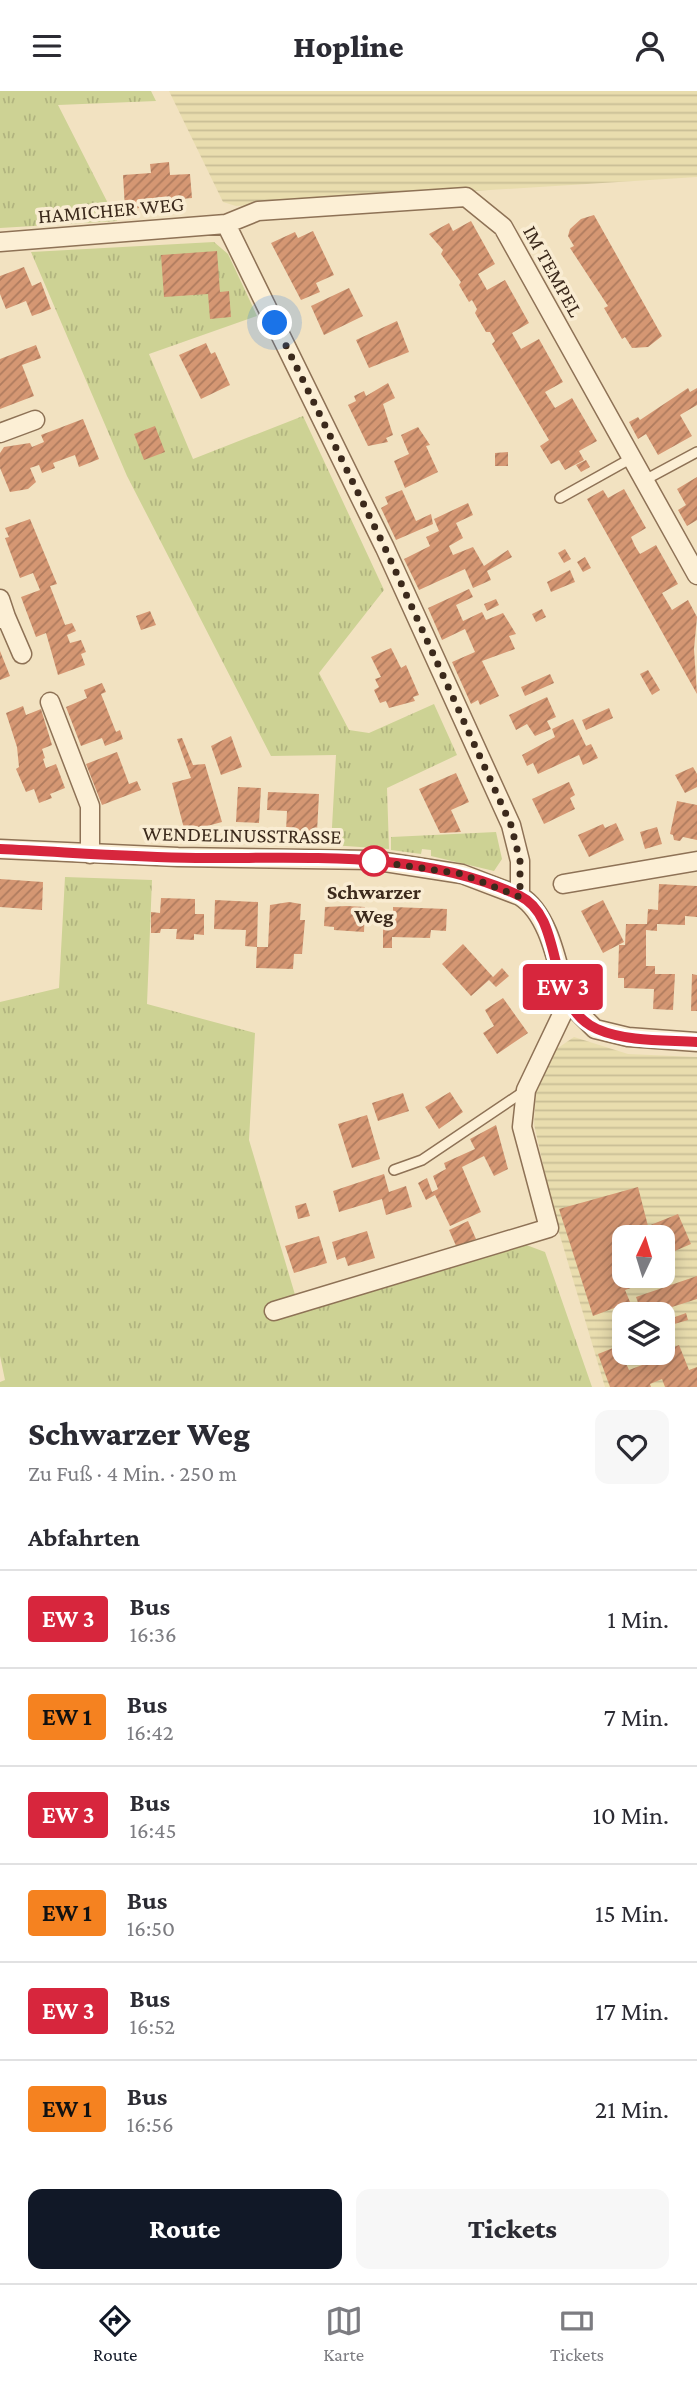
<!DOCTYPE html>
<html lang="de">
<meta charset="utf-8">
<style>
body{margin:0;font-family:"Crimson Pro",serif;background:#f7f7f7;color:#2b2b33;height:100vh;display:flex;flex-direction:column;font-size:26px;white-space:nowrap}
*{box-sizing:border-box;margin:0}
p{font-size:23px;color:#7c7c81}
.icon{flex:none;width:38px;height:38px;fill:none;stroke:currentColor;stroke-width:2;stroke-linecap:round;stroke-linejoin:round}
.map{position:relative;height:1296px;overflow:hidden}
.sheet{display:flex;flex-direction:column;background:#fff;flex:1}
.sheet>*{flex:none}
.badge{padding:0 14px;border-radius:5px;font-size:24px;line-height:46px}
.needle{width:46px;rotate:4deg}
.tools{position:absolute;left:612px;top:1134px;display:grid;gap:14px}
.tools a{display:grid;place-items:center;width:63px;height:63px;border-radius:14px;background:#fff;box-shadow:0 4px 18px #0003;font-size:35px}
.you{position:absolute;width:35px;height:35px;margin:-18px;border:5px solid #fff;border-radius:50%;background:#1a73e8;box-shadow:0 0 0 10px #1a73e833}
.map>.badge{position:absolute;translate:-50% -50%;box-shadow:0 0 0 4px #fff}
h2{padding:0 28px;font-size:26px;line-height:63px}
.round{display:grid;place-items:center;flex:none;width:74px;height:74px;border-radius:14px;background:#f7f7f7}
.head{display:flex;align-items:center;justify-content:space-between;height:119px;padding:0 28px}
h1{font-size:33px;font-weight:800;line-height:52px}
.action{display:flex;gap:14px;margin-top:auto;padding:14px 28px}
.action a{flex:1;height:80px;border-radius:14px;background:#111827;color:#fff;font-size:28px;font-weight:800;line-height:80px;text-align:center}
.action a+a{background:#f7f7f7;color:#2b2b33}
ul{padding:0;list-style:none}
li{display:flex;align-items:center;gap:21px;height:98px;padding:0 28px;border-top:2px solid #e1e1e2}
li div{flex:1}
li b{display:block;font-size:26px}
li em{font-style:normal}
li .badge{min-width:77px;font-weight:700;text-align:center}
header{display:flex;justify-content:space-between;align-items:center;height:91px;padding:0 28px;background:#fff;font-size:32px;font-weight:800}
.dock{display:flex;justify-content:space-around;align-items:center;height:98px;border-top:2px solid #e1e1e2;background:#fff;font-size:19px;color:#7c7c81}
.dock a{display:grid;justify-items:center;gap:4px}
.dock .active{color:#111827}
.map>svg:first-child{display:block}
.farmland{fill:url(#farmland-rules);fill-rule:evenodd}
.grass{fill:url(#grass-tufts)}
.building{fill:url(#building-hatch)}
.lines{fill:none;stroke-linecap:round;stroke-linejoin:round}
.lane-casing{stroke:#8e7256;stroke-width:12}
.street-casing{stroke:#8e7256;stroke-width:21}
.lane{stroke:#fcefd5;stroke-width:9}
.street{stroke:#fcefd5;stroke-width:18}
.line-casing{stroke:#fff;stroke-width:16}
.line{stroke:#d7263d;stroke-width:10}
.walk{stroke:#3c2a1c;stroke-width:7;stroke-dasharray:0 12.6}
.stop-dot{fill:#fff;stroke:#d7263d;stroke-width:3.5}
.labels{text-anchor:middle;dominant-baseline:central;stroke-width:7;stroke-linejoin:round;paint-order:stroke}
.street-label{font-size:21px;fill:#3c2a1c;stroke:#f9ecd2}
.stop-label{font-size:21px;font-weight:bold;fill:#3c2a1c;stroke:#f9ecd2}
</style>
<header><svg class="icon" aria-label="menu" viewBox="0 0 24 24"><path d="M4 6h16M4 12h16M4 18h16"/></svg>Hopline<svg class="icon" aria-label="person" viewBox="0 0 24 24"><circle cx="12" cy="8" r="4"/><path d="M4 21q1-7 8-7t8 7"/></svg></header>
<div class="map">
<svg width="697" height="1296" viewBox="0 0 697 1296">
<defs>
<pattern id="farmland-rules" width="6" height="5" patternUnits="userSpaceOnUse" patternTransform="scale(1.75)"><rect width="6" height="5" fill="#e9ddae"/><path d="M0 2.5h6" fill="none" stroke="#c9be95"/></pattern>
<pattern id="grass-tufts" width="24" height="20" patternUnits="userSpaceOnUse" patternTransform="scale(1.75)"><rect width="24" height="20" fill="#cdd294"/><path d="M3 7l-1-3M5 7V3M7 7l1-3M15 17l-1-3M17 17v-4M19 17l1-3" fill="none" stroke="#b1b47f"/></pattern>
<pattern id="building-hatch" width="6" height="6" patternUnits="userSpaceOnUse" patternTransform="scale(1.75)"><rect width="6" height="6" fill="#d59773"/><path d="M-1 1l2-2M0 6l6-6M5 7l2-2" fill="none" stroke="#ae7b5e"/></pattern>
</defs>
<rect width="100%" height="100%" fill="#f2e2c1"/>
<path class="farmland" d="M 169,0 L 697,0 L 697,86 L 236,115 L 223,111 Z
M 574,946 L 628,963 L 697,966 L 697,1296 L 605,1296 L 555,1128 L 534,1033 L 536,1000 L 552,961 ZM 625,1146 L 663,1146 L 663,1185 L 625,1185 ZM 625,1223 L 663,1223 L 663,1262 L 625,1262 Z"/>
<path class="grass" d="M 0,0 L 151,0 L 156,10 L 58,14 L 117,130 L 0,137 Z
M 214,151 L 228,163 L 257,225 L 149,263 L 193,368 L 303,325 L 384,499 L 319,582 L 349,639 L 369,642 L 434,613 L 457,664 L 387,697 L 389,758 L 331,754 L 336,664 L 271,665 L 127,385 L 31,161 Z
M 496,741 L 502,768 L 494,780 L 431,765 L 431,759 L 422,758 L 421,763 L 391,759 L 391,746 Z
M 65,786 L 152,789 L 147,913 L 255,942 L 249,1049 L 296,1207 L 521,1152 L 545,1161 L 592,1296 L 0,1296 L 0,1291 L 5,1289 L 0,1265 L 0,911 L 59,897 Z"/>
<path class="building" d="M 169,71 L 170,84 L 190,83 L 192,107 L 171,109 L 172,115 L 125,118 L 123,84 L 151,82 L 150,73 Z
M 594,124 L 662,245 L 648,256 L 632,257 L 625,246 L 622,248 L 604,217 L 608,215 L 570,157 L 574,155 L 568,145 L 570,138 L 581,128 Z
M 471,130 L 495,173 L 478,183 L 487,199 L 505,189 L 529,232 L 512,242 L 521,258 L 539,248 L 563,291 L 545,301 L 555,317 L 572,307 L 597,350 L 579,360 L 584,369 L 565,379 L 559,369 L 551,373 L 540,355 L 549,349 L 492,253 L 495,250 L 490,241 L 486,241 L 475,222 L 477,218 L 472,209 L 469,211 L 459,194 L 461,191 L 441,163 L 443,159 L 429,143 L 449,132 L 453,140 Z
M 313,140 L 334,184 L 316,192 L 320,201 L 301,209 L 271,152 L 295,141 L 298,147 Z
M 217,160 L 220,201 L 229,200 L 231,226 L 210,228 L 208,203 L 164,206 L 161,164 Z
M 24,176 L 32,195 L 41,191 L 51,218 L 32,225 L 26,210 L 6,218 L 0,203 L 0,185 Z
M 349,197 L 363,225 L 324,244 L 311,215 Z
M 397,230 L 409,261 L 369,277 L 356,249 Z
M 206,252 L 211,263 L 215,261 L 230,294 L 201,308 L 179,264 Z
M 36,254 L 41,267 L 22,274 L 34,305 L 0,318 L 0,268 Z
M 388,292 L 395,307 L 383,313 L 393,344 L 386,347 L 388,351 L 368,355 L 348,314 L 356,310 L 354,305 L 364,300 L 366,305 Z
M 688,297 L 690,301 L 697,297 L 697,314 L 680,324 L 692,345 L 658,364 L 646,343 L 638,348 L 629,331 L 638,326 L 640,329 Z
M 83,328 L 99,368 L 79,376 L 75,364 L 53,372 L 55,377 L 42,382 L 39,374 L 30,377 L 36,391 L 28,398 L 10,401 L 0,377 L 0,362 L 4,356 L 30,352 L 32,356 L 44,351 L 41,344 Z
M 155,335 L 165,361 L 144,369 L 134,343 Z
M 418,336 L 430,354 L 426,355 L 438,381 L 405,397 L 394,370 L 409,363 L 401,344 Z
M 508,361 L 508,375 L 495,375 L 495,362 Z
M 586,369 L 590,376 L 581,381 L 576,374 Z
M 697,386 L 697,429 L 687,435 L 678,419 L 686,414 L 677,398 Z
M 624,398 L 646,437 L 631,446 L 635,455 L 640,463 L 656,454 L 678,493 L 662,502 L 672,519 L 688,509 L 697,526 L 694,558 L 697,603 L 587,408 L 603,399 L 608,407 Z
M 402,399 L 416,430 L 431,423 L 433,433 L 396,449 L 381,417 L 388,413 L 385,406 Z
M 468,412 L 473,424 L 456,432 L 463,447 L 449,455 L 453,464 L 473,456 L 484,475 L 508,459 L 512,466 L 487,480 L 491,489 L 473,497 L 465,478 L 419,499 L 404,468 L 430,455 L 426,446 L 439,440 L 434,428 Z
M 30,428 L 57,493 L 50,495 L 65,534 L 72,532 L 76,540 L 67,544 L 70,552 L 81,549 L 86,561 L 81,563 L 85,574 L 58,584 L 46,542 L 36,546 L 21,506 L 40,499 L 33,482 L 20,487 L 5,447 L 9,446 L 5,437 Z
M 565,458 L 571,468 L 564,472 L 558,462 Z
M 585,466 L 591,477 L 583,481 L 577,471 Z
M 570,479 L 575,491 L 551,501 L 547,491 Z
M 469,498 L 473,506 L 456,514 L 463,530 L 482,521 L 486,529 L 503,522 L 516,543 L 509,545 L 515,558 L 482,570 L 499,605 L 480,614 L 478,609 L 471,613 L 452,571 L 475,561 L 465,538 L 442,549 L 428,517 Z
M 496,508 L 499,514 L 487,520 L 484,513 Z
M 542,518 L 546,526 L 536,531 L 532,523 Z
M 150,520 L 156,534 L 141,539 L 136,525 Z
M 391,557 L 401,577 L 406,574 L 419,604 L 413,606 L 415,610 L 389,617 L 386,610 L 380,612 L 374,599 L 379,596 L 375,588 L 381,586 L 371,566 Z
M 0,560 L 10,585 L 0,589 Z
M 648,579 L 660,599 L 652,604 L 640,583 Z
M 550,583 L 554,592 L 525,605 L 521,596 Z
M 102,592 L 106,601 L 101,603 L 116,641 L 120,639 L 123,648 L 105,655 L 102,647 L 81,655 L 66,616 L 87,607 L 84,599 Z
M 547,606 L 556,626 L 547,630 L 551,638 L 535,645 L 527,633 L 516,639 L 509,624 Z
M 23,615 L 26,624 L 41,618 L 52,654 L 42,658 L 45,667 L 43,668 L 46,677 L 56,673 L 65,697 L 50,703 L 52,707 L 39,712 L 34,698 L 26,701 L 16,678 L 19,676 L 17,656 L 6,622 Z
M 609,617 L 613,627 L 586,639 L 582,629 Z
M 573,628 L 586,655 L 591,653 L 598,667 L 583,674 L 579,664 L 538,683 L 533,672 L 527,675 L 522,664 L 555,646 L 552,638 Z
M 231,645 L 242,676 L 221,684 L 211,655 Z
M 182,647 L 193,674 L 205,673 L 222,731 L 185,741 L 172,692 L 191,687 L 177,648 Z
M 117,661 L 129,693 L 137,690 L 141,699 L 102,714 L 86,673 Z
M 693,676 L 697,683 L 697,696 L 685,702 L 675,684 Z
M 456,682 L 469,711 L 451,719 L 461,741 L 440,742 L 419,698 Z
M 569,691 L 575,704 L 570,707 L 575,718 L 544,733 L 532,708 Z
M 238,696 L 261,697 L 259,732 L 236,731 Z
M 268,701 L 319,703 L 317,741 L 286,740 L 287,720 L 267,719 Z
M 677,710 L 697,714 L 697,749 L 683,746 L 680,750 L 674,749 L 673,744 L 670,743 Z
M 616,732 L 624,749 L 589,766 L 578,744 L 603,733 L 605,737 Z
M 657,736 L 662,753 L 645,758 L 640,741 Z
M 0,788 L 43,791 L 42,819 L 0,816 Z
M 659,793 L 697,795 L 697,826 L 685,825 L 685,834 L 657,833 L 657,840 L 646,839 L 646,875 L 655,875 L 655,883 L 675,883 L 673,919 L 653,918 L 654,898 L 624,897 L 624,887 L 618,887 L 619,854 L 625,854 L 626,833 L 647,833 L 648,818 L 658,819 Z
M 161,807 L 195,808 L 195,823 L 204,823 L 204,844 L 194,843 L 194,849 L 176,848 L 177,838 L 161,838 L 160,842 L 151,842 L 151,821 L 160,822 Z
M 215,809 L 258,811 L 257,856 L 245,855 L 246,839 L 214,838 Z
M 603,809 L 624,851 L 603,862 L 581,820 Z
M 289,811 L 301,813 L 300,829 L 305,829 L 302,863 L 294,863 L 293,878 L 256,877 L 257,856 L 268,856 L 270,814 Z
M 347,815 L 365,816 L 364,841 L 334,839 L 334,836 L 324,835 L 325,816 Z
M 393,816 L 447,818 L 446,840 L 431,839 L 430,847 L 392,846 L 392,857 L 383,857 L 383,833 L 393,833 Z
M 463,853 L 493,886 L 502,877 L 509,885 L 496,896 L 489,889 L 471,905 L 442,873 Z
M 692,883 L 697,884 L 697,920 L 691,920 Z
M 503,907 L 528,942 L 497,963 L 483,942 L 494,935 L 485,919 Z
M 450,1001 L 463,1021 L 439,1038 L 425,1016 Z
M 403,1002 L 409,1020 L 378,1030 L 372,1012 Z
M 367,1024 L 380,1068 L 352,1077 L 338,1033 Z
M 496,1034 L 508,1078 L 494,1085 L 484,1065 L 462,1076 L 481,1121 L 450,1135 L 435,1104 L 426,1109 L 418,1092 L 427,1087 L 432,1101 L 438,1098 L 433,1085 L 446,1078 L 444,1072 L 475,1058 L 470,1048 Z
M 384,1083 L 389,1101 L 406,1095 L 412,1116 L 386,1124 L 382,1108 L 339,1121 L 333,1100 Z
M 638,1096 L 648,1135 L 678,1123 L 691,1153 L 663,1165 L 663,1146 L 625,1146 L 625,1185 L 652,1185 L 653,1189 L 625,1199 L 630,1211 L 593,1225 L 559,1118 Z
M 306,1112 L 310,1125 L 298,1128 L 295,1115 Z
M 468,1130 L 476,1148 L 457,1157 L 449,1139 Z
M 367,1140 L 375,1167 L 348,1175 L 345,1166 L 337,1169 L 332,1151 Z
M 319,1145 L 327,1172 L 294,1182 L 285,1155 Z
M 697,1185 L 697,1208 L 672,1216 L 675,1226 L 686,1222 L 688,1229 L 664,1236 L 672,1257 L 679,1254 L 689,1279 L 697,1276 L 697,1296 L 665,1296 L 662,1288 L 650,1293 L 651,1296 L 610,1296 L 598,1263 L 618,1255 L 629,1279 L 658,1268 L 655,1262 L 663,1262 L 663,1223 L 642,1223 L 636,1206 Z"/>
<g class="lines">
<g class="lane-casing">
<path id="lane" d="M 643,390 L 697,361
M 560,407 L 630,368
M 394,1079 L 422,1069 L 526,999"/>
</g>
<g class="street-casing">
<path id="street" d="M 226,133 L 385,457 L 511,734 L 520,770 L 520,805
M 0,151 L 226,133 L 258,120 L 466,106 L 503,136 L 697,484
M 0,342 L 35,329
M 0,508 L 6,526
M 0,528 L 6,526 L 22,563
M 50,611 L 90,715 L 90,763
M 0,758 L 178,766 L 372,769 L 462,783 L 520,805 C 551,824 558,879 568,911 L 526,999 L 522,1036 L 549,1137 L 274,1220
M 563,793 L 697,770
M 568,911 L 595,938 L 628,946 L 697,951"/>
</g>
<use href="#lane" class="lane"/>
<use href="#street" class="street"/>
</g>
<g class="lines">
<g class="line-casing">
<path id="line" d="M 0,758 C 65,761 131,766 196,767 C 303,768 421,758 520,805 C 566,827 544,915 597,938 C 627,951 665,949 697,951"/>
</g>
<use href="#line" class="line"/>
<path class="walk" d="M 275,232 L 385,457 L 511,734 L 520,770 L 520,806 L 462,783 L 374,770"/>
</g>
<circle class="stop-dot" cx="374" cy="770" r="14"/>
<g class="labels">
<g class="street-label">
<text transform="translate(111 119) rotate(-5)">HAMICHER WEG</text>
<text transform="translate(553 180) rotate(61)">IM TEMPEL</text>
<text transform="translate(242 744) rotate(1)">WENDELINUSSTRASSE</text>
</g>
<g class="stop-label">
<text x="374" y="801">Schwarzer<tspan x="374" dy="24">Weg</tspan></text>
</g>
</g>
</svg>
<div class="tools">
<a><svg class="needle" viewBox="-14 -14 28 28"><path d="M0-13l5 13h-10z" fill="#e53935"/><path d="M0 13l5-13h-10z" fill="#7c7c81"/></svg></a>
<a><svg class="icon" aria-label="layers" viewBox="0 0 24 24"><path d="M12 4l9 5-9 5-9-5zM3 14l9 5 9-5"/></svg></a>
</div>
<div class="you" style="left:275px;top:232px"></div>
<b class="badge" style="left:563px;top:896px;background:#d7263d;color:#fff">EW 3</b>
</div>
<section class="sheet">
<div class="head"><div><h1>Schwarzer Weg</h1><p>Zu Fuß · 4 Min. · 250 m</p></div><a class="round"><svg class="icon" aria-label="heart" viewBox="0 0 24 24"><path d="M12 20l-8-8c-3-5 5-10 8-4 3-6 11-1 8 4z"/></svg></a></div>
<h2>Abfahrten</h2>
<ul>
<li><span class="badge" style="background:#d7263d;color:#fff">EW 3</span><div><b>Bus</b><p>16:36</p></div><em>1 Min.</em></li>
<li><span class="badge" style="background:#f58220;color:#111">EW 1</span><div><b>Bus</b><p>16:42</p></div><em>7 Min.</em></li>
<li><span class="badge" style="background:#d7263d;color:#fff">EW 3</span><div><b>Bus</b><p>16:45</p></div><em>10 Min.</em></li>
<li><span class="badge" style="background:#f58220;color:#111">EW 1</span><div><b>Bus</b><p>16:50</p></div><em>15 Min.</em></li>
<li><span class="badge" style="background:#d7263d;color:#fff">EW 3</span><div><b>Bus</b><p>16:52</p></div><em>17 Min.</em></li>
<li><span class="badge" style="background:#f58220;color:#111">EW 1</span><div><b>Bus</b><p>16:56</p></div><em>21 Min.</em></li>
</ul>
<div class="action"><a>Route</a><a>Tickets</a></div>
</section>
<nav class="dock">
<a class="active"><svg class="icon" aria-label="directions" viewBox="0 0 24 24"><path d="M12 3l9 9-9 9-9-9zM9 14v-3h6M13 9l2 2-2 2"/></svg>Route</a>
<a><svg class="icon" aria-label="map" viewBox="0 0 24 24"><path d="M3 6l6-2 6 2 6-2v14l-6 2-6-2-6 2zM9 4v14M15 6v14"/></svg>Karte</a>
<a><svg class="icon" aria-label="tickets" viewBox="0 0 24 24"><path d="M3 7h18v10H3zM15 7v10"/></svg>Tickets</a>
</nav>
